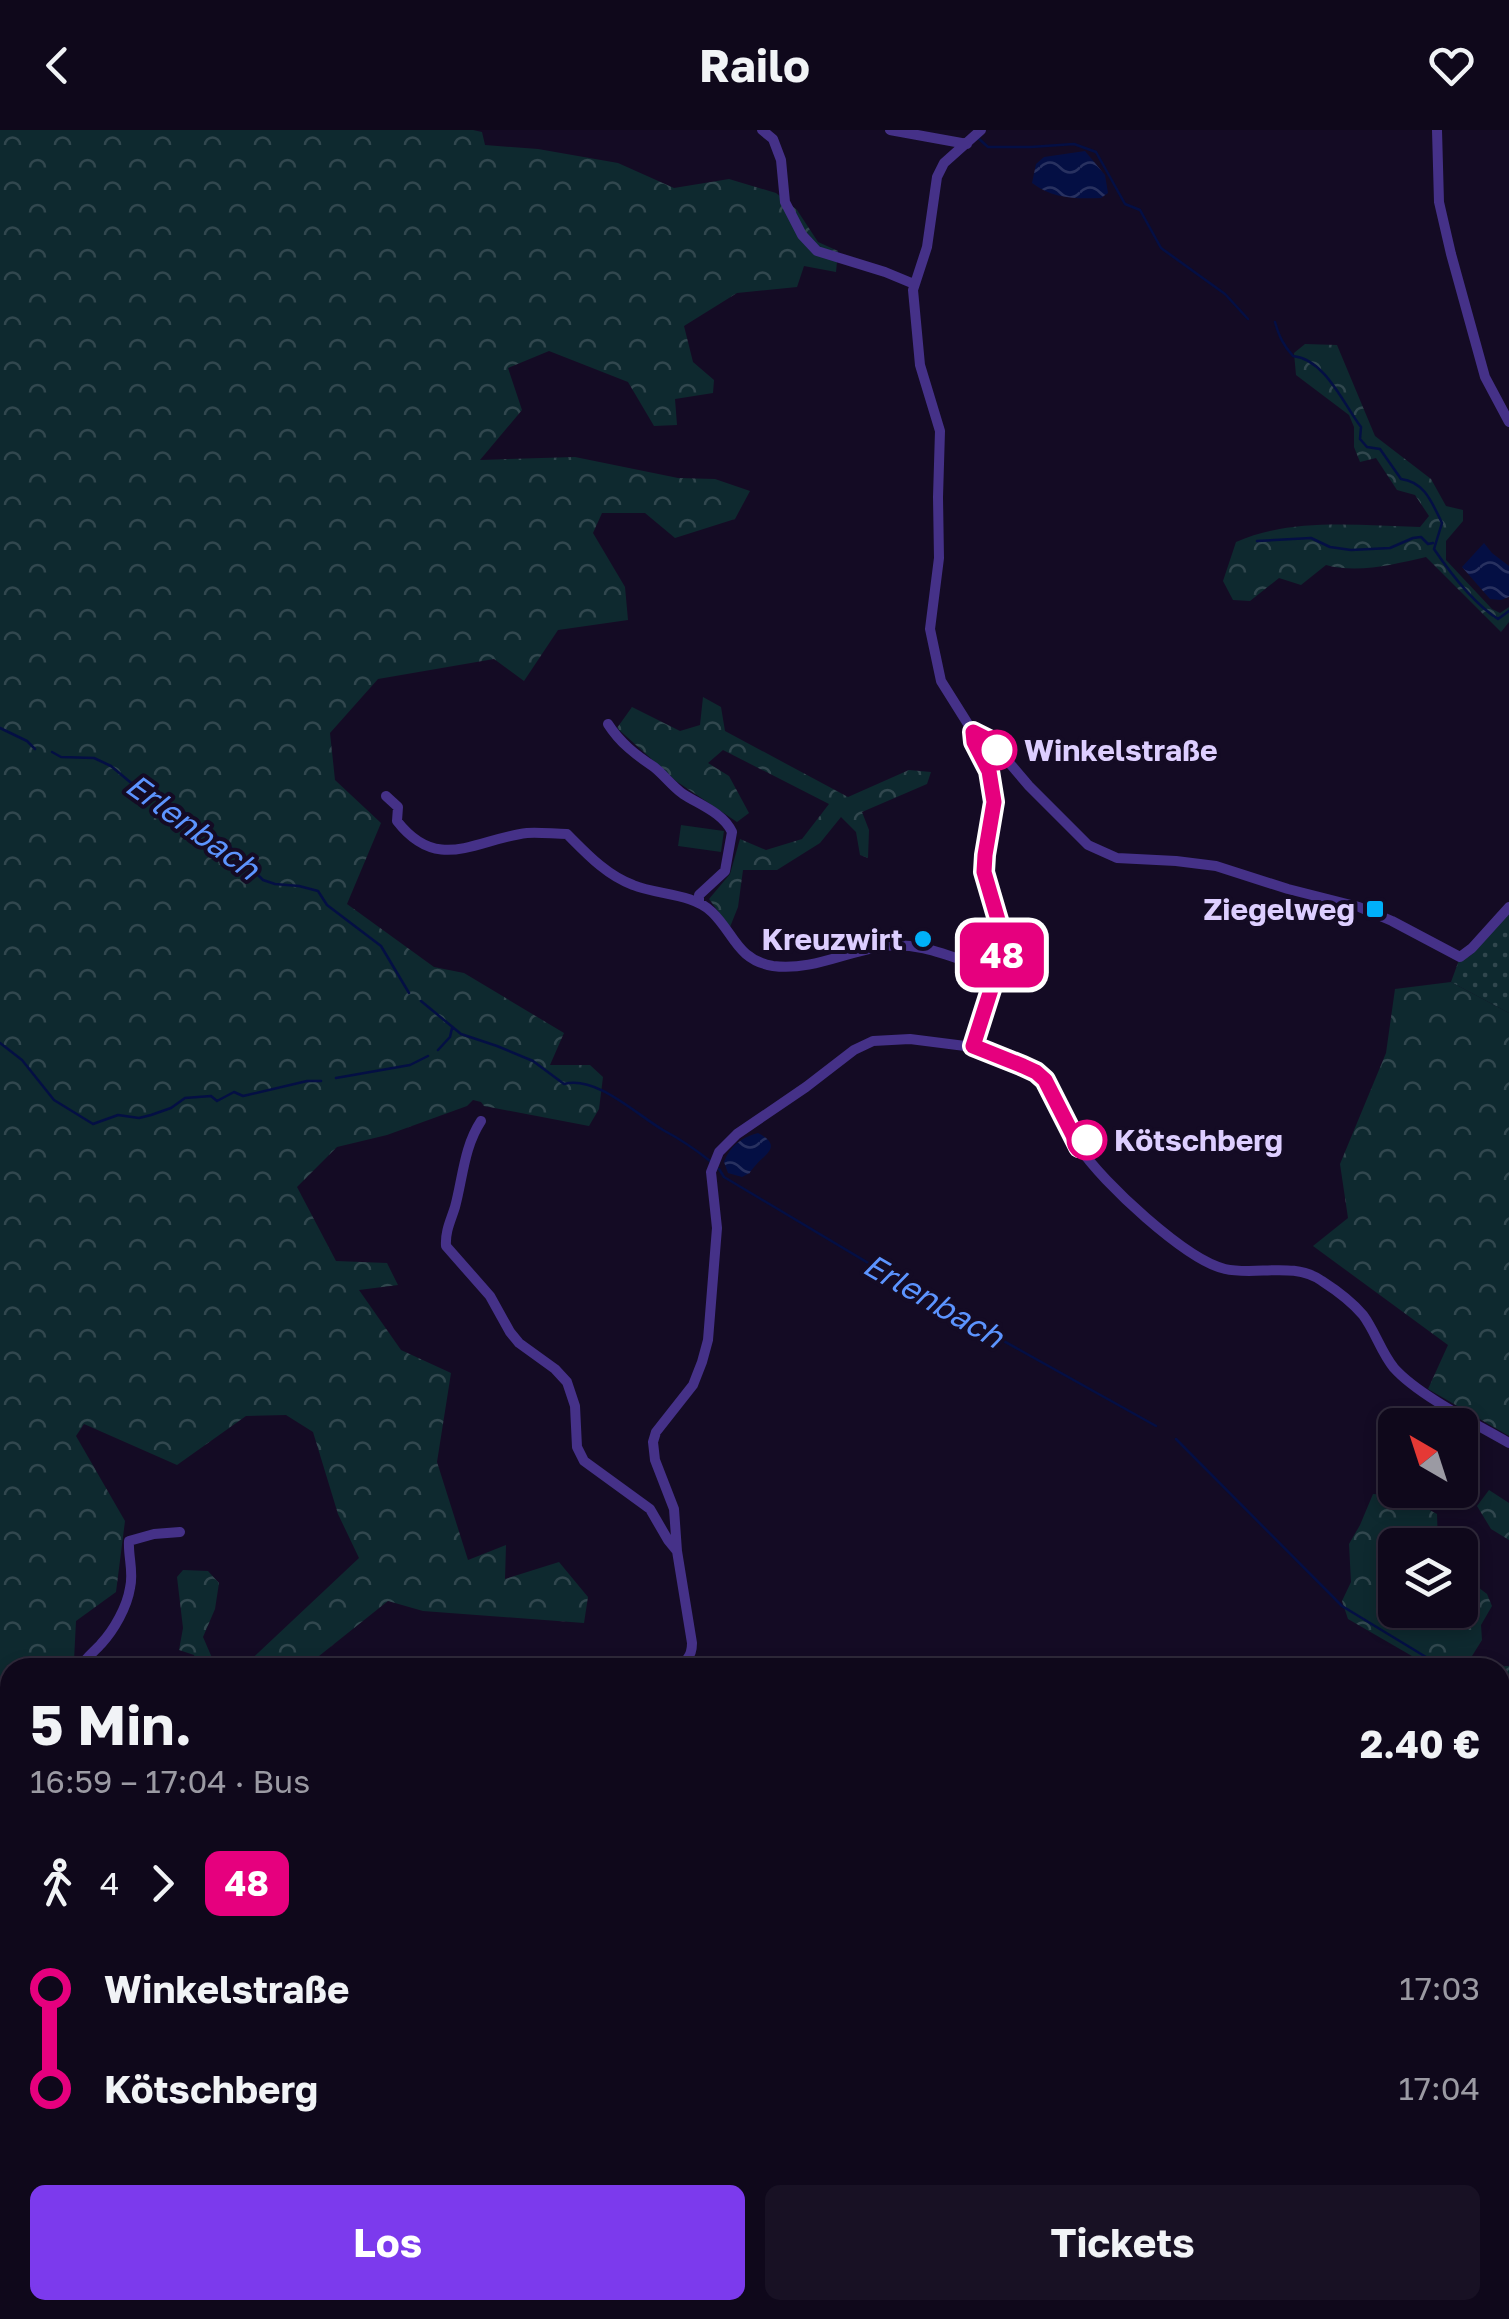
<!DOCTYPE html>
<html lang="de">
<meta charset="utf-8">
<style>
body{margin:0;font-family:"Golos Text",sans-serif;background:#181124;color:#f1f3f6;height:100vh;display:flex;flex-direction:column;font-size:38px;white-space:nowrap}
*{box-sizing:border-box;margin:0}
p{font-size:32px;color:#9b9aa3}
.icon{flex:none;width:55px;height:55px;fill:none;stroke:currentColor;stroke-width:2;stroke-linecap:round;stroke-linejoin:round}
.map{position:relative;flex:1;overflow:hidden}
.drawer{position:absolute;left:0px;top:1528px;width:1510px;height:662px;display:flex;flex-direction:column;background:#0f081b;border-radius:30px 30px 0 0;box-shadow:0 5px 15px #0003,0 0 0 2px #2f293a}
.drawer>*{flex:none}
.badge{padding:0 20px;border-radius:15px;font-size:35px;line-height:65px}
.needle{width:65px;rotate:321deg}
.fabs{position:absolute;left:1378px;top:1278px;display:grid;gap:20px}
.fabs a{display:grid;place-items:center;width:100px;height:100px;border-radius:15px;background:#0f081b;box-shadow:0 5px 15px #0003,0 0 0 2px #2f293a;font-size:50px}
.map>.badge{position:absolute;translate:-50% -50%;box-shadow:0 0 0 5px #fff}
.legs{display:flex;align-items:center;gap:15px;height:110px;padding:0 30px;font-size:32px}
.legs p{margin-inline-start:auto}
.summary{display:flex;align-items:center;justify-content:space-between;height:170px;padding:0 30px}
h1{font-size:55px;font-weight:700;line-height:75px}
.action{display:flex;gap:20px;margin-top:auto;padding:20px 30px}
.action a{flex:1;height:115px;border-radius:15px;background:#7c3aed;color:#fff;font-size:40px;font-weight:700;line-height:115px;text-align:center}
.action a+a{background:#181124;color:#f1f3f6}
ul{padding:0 30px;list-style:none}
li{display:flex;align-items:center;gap:35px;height:100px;font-size:38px}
li i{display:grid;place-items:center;width:15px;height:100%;margin:0 12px;background:currentColor}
li i::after{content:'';width:25px;height:25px;margin:-12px;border:8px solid;border-radius:50%;background:#0f081b}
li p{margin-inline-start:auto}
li:first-child i{background:linear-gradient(#0000 50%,currentColor 0)}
li:last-child i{background:linear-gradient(currentColor 50%,#0000 0)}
header{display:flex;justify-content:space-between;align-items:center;height:130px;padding:0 30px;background:#0f081b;font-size:45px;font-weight:700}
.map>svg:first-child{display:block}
.grass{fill:url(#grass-dots)}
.forest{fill:url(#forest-crowns)}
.park{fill:#0e292f}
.water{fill:url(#water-waves)}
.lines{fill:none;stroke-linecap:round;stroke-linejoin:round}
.stream{stroke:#040f44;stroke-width:2.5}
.minor{stroke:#453188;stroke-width:10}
.line-1-casing{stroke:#fff;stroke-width:22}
.line-1{stroke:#e6007e;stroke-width:15}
.stop-1-dot{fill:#fff;stroke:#e6007e;stroke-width:5}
.poi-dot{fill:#00b0f9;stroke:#140b24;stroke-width:4}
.labels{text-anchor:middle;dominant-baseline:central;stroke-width:8;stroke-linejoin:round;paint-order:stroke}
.stop-label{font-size:30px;font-weight:bold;fill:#ddceff;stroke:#140b24;text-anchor:start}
.poi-label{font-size:30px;font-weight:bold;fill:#ddceff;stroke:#140b24;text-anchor:end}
.water-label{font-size:32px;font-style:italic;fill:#5c94ff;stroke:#140b24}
</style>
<header><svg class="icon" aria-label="back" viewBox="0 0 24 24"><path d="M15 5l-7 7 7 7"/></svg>Railo<svg class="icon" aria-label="heart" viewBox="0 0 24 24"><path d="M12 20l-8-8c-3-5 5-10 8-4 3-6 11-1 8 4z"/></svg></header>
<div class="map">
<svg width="1509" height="2189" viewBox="0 0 1509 2189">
<defs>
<pattern id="grass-dots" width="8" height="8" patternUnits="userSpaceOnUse" patternTransform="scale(2.5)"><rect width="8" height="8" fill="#0e292f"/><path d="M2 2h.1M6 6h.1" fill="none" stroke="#31474e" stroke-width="1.8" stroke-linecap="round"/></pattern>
<pattern id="forest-crowns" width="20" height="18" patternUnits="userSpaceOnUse" patternTransform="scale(2.5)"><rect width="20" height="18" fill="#0e292f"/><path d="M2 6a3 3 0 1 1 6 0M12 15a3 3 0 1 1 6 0" fill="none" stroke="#31474e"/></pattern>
<pattern id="water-waves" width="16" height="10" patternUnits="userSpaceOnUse" patternTransform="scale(2.5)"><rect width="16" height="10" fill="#040f44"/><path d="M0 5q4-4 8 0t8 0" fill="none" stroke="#283160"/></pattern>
</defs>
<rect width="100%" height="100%" fill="#140b24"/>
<path class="grass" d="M 1509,782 L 1509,883 L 1451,852 L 1459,830 L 1470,826 Z
M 1509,1743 L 1509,1852 L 1500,1855 L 1500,1745 Z
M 341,2180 L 525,2180 L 547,2188 L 347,2189 Z
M 1170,2180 L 1379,2180 L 1377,2189 L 1169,2189 Z"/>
<path class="forest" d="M 0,0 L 473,0 L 482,2 L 485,15 L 538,19 L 618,33 L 674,58 L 729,49 L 776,63 L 797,80 L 818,112 L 838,121 L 836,142 L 804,136 L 797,157 L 737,163 L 684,196 L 693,232 L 714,250 L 713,263 L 675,269 L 677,295 L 654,296 L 628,252 L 549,221 L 508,238 L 522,280 L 480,330 L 575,327 L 678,348 L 715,349 L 750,361 L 735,389 L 675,408 L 645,383 L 602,383 L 593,403 L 625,457 L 628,490 L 558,500 L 524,551 L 494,529 L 378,549 L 330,603 L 335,650 L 381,693 L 347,774 L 434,837 L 464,843 L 564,903 L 550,935 L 590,935 L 603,947 L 599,979 L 589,996 L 484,976 L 481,972 L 473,970 L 467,976 L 387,1005 L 337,1017 L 297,1057 L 336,1131 L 387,1133 L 398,1155 L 359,1160 L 401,1220 L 451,1243 L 437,1332 L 468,1430 L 506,1415 L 505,1449 L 559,1432 L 588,1467 L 584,1493 L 423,1481 L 388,1471 L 319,1526 L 326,1537 L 243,1537 L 359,1428 L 338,1384 L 313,1302 L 286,1285 L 246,1286 L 177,1335 L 84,1294 L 76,1306 L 125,1391 L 116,1462 L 76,1491 L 74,1530 L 72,1537 L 10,1538 L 10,1644 L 0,1641 Z
M 1305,214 L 1337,215 L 1375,306 L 1431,349 L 1446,376 L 1463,380 L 1463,391 L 1446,411 L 1446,430 L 1492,479 L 1500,483 L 1509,477 L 1509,492 L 1501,502 L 1426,427 C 1395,434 1358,444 1326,435 L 1301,455 L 1279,448 L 1250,471 L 1233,470 L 1223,451 L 1236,412 C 1292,387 1360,396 1420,397 L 1429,386 L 1415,365 L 1397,360 L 1376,328 L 1360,332 L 1354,317 L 1354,297 L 1349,285 L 1296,245 L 1294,223 Z
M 703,567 L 721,577 L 725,601 L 848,667 L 909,640 L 931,642 L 927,654 L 862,682 L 869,700 L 868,728 L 860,725 L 856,702 L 841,687 L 820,713 L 777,740 L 743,740 L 738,777 L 730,797 L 709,769 L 730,744 L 740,709 L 766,720 L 802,709 L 829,674 L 723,620 L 708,633 L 729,646 L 749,683 L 737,692 L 676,651 L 617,598 L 632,577 L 680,601 L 700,595 Z
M 1451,852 L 1509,883 L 1509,1306 L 1428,1259 L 1448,1215 L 1313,1116 L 1348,1088 L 1340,1034 L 1386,923 L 1395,859 Z
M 1489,1360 L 1509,1373 L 1509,1410 L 1491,1399 L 1477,1376 Z
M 1373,1364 L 1404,1366 L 1437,1384 L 1438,1415 L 1395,1415 L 1395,1480 L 1455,1480 L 1454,1483 L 1458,1487 L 1469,1482 L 1478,1481 L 1480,1473 L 1466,1462 L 1460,1461 L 1460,1444 L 1462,1445 L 1487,1464 L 1492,1476 L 1481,1495 L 1482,1510 L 1472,1526 L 1479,1537 L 1509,1536 L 1509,1553 L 1500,1554 L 1500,1538 L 1431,1537 L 1348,1489 L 1342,1471 L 1351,1452 L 1349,1414 L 1360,1395 Z
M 183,1440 L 208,1441 L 219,1453 L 215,1479 L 203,1507 L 216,1537 L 198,1537 L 194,1525 L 179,1520 L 183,1498 L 177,1447 Z
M 1509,1852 L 1509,2077 L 1500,2105 L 1500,1855 Z
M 10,1897 L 10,2180 L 341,2180 L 347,2189 L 0,2189 L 0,1904 Z
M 1500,2109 L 1509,2113 L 1509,2189 L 1377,2189 L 1379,2180 L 1500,2180 Z
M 525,2180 L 629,2180 L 657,2189 L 549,2189 Z
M 811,2180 L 1170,2180 L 1169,2189 L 807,2189 Z"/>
<path class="park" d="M 681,695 L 724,701 L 721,722 L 678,716 Z"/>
<path class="water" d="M 1085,21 L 1105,45 L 1108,63 L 1101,68 C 1076,69 1053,69 1032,53 L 1036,34 L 1044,27 Z
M 1484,413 L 1492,423 L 1509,436 L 1509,467 L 1501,470 L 1490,469 L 1462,437 Z
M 758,1003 C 783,1016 766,1023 755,1036 C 744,1048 757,1039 742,1047 L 728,1043 L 724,1032 C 730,1016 742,1007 758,1003 Z"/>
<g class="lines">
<path class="stream" d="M 978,8 L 988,17 L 1031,17 L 1074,14 L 1096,22 L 1125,74 L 1140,80 L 1161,118 L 1225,164 L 1248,189
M 1275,192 C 1279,206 1283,215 1293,226 C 1325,229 1344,275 1361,297 L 1360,309 L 1367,317 L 1380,319 L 1401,349 C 1425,352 1432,373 1442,393 L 1434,419 C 1451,444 1473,473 1498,489 L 1509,481
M 1257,411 L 1311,408 L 1330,417 L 1351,420 L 1390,418 L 1413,408 L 1421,407 L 1428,414 L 1433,413
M 0,598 L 27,611 L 35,619
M 52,622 L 61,627 L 94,628 L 111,636 L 130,652 L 181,680 L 228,715 L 263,750 L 275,754 L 299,756 L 318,761 L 327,775 L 381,816 L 409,863
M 421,871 L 461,904 L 497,916 L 533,931 L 564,954 C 596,945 637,985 663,1000 C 680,1009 695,1019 710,1031
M 0,913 L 22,930 L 54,970 L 93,994 L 118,985 L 139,988 L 151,985 L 171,978 L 185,968 L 211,966 L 217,971 L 234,962 L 243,966 L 307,951 L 321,951
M 438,920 L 450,907 L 452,898
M 336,948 L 410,935 L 428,926
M 719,1039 L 724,1047 L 932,1171 L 1156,1296
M 1176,1309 L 1342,1476 L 1444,1538
M 1509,1549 L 1506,1553 L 1509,1558
M 1500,1568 L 1509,1560
M 1500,1573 L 1503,1576 L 1500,1582"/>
<path class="minor" d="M 762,0 L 773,9 L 781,30 L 785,72 L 802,105 L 817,121 L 885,142 L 914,154
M 890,0 L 967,14
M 981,0 L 944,33 L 937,47 L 927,117 L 913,160 L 920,235 L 940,301 L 938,367 L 939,428 L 930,499 L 941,551 L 973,602 L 989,609 L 1029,656 L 1088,715 L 1117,728 L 1176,731 L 1216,736 L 1288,759 L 1359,777 L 1392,791 L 1460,827 L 1472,818 L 1509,777
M 1437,0 L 1439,72 L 1451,124 L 1485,247 L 1509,292
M 608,594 C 620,613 636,625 654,637 C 664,645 672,656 683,664 C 700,675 723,683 732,702 L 725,741 L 699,765 L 699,773
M 386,666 L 398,677 L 397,691 C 438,744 476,709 527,703 C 540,702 554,704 567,704 C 586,723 606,745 633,755 C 657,765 692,763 712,782 C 734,803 737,830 773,836 C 809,841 844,823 878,817 C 920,809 959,831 997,842
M 973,917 L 1002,825 L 1003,807 L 984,742 L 985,725 L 994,672 L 989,641 L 974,613 L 973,602
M 481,991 C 464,1017 463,1047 455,1077 C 451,1090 445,1101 446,1116 L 490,1166 L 510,1202 L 519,1213 L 555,1239 L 567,1252 L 575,1276 L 577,1317 L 584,1331 L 650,1379 L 668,1410 L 677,1421
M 80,1538 C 85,1528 94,1522 101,1514 C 114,1500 127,1477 130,1458 C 134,1442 128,1427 129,1411 L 154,1404 L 180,1402
M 672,1538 C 685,1533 692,1528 692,1513 L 677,1421 L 674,1379 L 655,1330 L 653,1312 L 656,1302 L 693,1255 L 702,1232 L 708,1210 L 717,1098 L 711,1042 L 719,1022 L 737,1004 L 806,957 L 854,920 L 873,911 L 910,909 L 973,917 L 1023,936 L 1036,942 L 1045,950 C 1056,972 1066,998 1080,1018 C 1102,1052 1186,1130 1225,1139 C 1256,1146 1294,1131 1322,1151 C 1336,1160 1352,1172 1363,1185 C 1375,1201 1381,1222 1394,1238 C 1418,1265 1476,1294 1509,1313
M 1500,1695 L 1509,1693
M 0,1971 L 10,1978
M 0,2186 L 10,2168"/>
</g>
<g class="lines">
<g class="line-1-casing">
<path id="line-1" d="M 997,620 L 989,610 L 973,602 L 974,612 L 989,641 L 994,672 L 985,725 L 984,742 L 1003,807 L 1002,825 L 973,916 L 1023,936 L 1036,942 L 1045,950 L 1079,1017 L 1087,1010"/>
</g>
<use href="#line-1" class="line-1"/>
</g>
<g class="stop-1-dot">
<circle cx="997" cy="620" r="18"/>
<circle cx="1087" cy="1010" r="18"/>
</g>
<g class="poi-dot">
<rect x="1365" y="769" width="20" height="20" rx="5"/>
<circle cx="923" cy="809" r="10"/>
</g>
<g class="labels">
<g class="stop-label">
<text x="1024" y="620">Winkelstraße</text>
<text x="1114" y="1010">Kötschberg</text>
</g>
<g class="poi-label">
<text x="1355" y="779">Ziegelweg</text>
<text x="903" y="809">Kreuzwirt</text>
</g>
<g class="water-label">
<text transform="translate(193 696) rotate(36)">Erlenbach</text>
<text transform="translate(934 1170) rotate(30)">Erlenbach</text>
</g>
</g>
</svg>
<div class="fabs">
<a><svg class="needle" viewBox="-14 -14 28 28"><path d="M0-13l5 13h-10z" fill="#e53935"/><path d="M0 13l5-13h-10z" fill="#9b9aa3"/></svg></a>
<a><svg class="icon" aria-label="layers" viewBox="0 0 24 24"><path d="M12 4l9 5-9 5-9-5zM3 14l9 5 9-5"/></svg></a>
</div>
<b class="badge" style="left:1002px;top:825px;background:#e6007e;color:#fff">48</b>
<section class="drawer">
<div class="summary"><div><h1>5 Min.</h1><p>16:59 – 17:04 · Bus</p></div><b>2.40 €</b></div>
<div class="legs"><svg class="icon" aria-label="walk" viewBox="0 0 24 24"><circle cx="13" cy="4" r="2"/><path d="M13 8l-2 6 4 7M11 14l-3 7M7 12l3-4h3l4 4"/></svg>4<svg class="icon" aria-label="forward" viewBox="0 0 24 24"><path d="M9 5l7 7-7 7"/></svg><b class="badge" style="background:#e6007e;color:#fff">48</b></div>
<ul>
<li><i style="color:#e6007e"></i><b>Winkelstraße</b><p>17:03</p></li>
<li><i style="color:#e6007e"></i><b>Kötschberg</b><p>17:04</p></li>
</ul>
<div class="action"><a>Los</a><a>Tickets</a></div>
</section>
</div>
